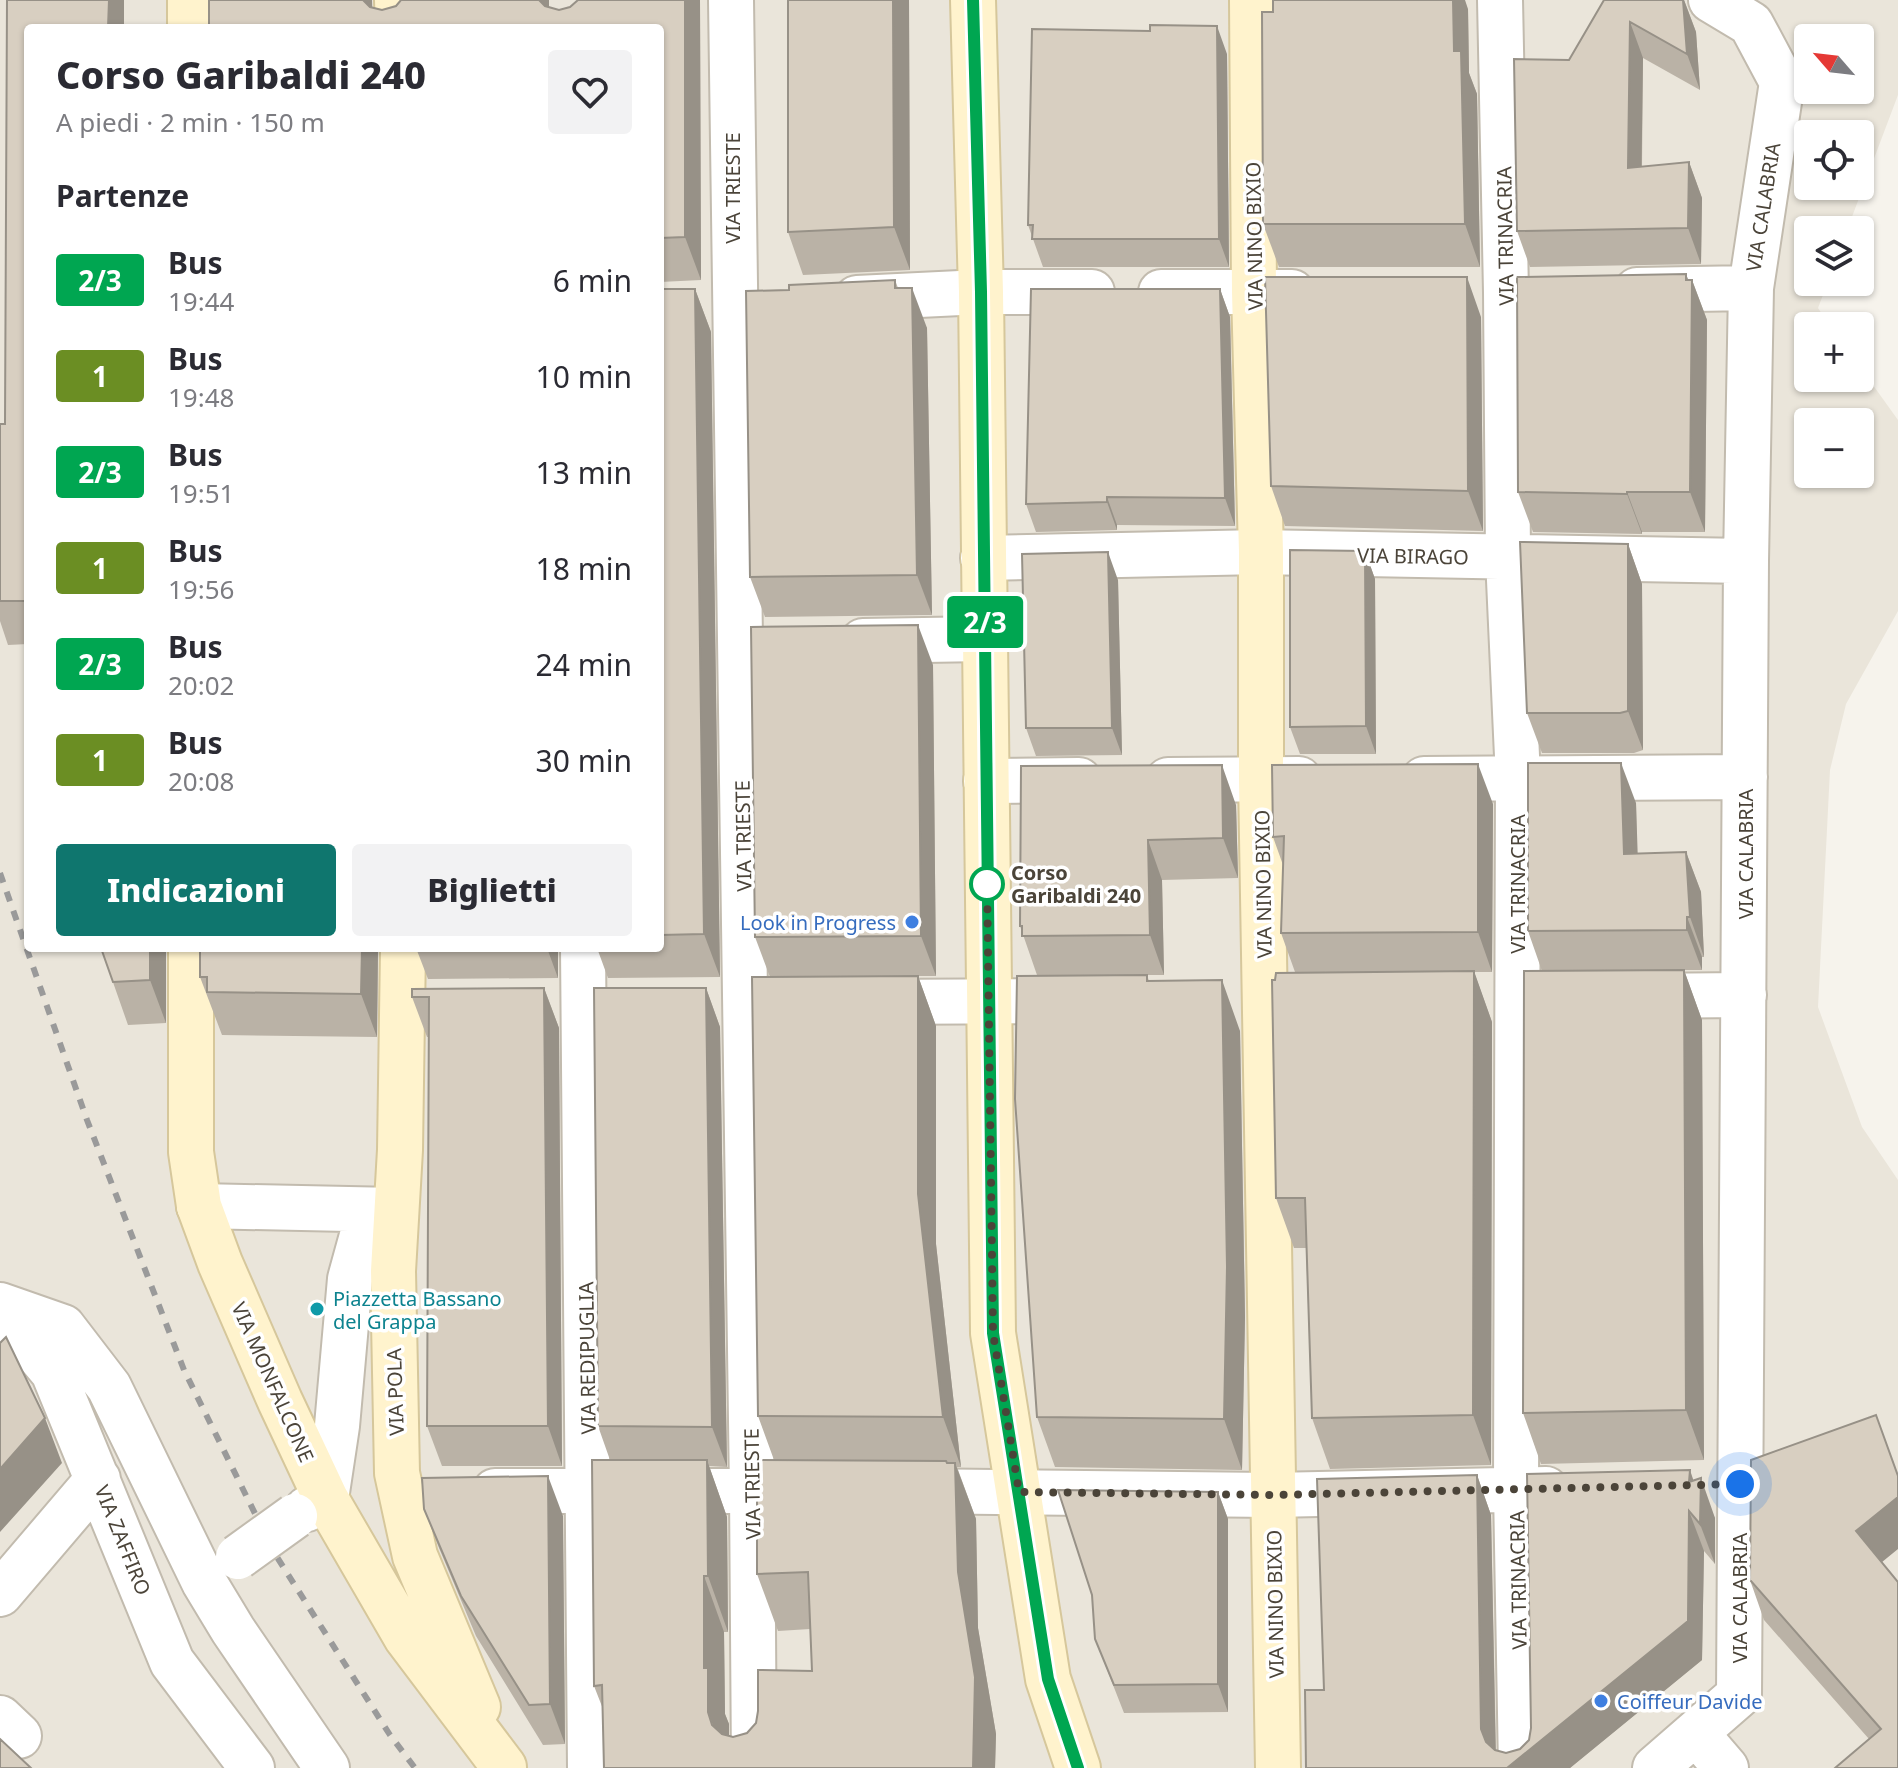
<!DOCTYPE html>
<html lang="it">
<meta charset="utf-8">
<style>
body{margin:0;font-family:"Noto Sans",sans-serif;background:#f2f2f3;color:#2b2b33;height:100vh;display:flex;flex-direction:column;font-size:30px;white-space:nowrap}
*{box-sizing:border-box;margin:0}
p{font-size:26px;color:#7c7c81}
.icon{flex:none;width:44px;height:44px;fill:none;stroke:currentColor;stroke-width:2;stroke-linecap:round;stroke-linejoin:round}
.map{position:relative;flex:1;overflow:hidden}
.side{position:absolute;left:24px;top:24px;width:640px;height:928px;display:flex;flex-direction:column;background:#fff;border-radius:8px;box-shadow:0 2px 6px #0004}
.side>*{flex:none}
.badge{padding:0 16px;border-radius:6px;font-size:28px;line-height:52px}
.needle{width:52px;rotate:298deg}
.controls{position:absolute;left:1794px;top:24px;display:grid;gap:16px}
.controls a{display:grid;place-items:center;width:80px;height:80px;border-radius:8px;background:#fff;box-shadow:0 2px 6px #0004;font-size:40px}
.you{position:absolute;width:40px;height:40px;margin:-20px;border:6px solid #fff;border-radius:50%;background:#1a73e8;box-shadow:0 0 0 12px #1a73e833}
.map>.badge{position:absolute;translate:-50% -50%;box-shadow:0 0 0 4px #fff}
h2{padding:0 32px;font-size:30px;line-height:72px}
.round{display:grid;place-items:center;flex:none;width:84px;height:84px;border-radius:8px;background:#f2f2f3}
.summary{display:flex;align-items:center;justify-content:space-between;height:136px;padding:0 32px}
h1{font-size:38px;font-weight:800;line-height:60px}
.primary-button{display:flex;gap:16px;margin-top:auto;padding:16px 32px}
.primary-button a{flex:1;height:92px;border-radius:8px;background:#0f766e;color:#fff;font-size:32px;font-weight:800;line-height:92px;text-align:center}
.primary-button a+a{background:#f2f2f3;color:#2b2b33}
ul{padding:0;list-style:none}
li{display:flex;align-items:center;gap:24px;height:96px;padding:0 32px}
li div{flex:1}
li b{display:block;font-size:30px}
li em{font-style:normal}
li .badge{min-width:88px;font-weight:700;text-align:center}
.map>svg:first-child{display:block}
.residential{fill:#eae5da;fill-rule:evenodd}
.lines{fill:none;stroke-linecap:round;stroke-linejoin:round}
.street-casing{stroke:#c2bbae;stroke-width:48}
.secondary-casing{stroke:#d6c79b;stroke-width:48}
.street{stroke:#fff;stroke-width:44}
.secondary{stroke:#fff3cd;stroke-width:44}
.rail{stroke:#9a9a9a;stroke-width:6;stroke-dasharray:10 10;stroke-linecap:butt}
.street-bridge-casing{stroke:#c2bbae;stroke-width:48;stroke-linecap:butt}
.street-bridge{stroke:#fff;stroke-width:44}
.wall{fill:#bab2a6}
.shaded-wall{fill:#979187}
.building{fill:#d8cfc1;stroke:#979187;stroke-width:2}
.line-casing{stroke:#fff;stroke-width:18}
.line{stroke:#00a651;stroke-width:12}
.walk{stroke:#4b4439;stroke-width:8;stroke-dasharray:0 14.4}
.stop-dot{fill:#fff;stroke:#00a651;stroke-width:4}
.shop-dot{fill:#3f7fe0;stroke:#fff;stroke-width:3}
.culture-dot{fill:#0f9aa8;stroke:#fff;stroke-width:3}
.labels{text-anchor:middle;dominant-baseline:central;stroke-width:7;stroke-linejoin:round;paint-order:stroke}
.street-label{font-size:20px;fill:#4b4439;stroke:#fff}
.stop-label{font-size:20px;font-weight:bold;fill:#4b4439;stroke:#fff;text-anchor:start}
.shop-label{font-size:20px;fill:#366cbe;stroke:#fff;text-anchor:end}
.culture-label{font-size:20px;fill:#0d838f;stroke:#fff;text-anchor:start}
</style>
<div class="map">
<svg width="1898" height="1768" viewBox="0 0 1898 1768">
<rect width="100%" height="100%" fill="#f6f3ec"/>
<path class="residential" d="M 0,0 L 1898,0 L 1898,95 L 1847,230 L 1808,230 L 1808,282 L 1828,282 L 1818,308 L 1830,326 L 1808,326 L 1808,378 L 1860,378 L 1860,367 L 1898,420 L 1898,611 L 1846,704 L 1830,770 L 1818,1007 L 1862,1127 L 1898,1180 L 1898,1768 L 0,1768 ZM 28,28 L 660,28 L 660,948 L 28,948 ZM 1808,38 L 1860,38 L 1860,90 L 1808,90 ZM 1808,134 L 1860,134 L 1860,186 L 1808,186 ZM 1808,422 L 1860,422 L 1860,474 L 1808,474 Z"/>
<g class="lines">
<g class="street-casing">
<path id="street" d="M 731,0 L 752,1491 L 754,1768
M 1500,0 L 1506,292 L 1508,558 L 1518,778 L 1516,1490 L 1521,1768
M 1637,290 L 1751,288
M 1161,292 L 1292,292
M 857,298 L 981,292 L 1092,292
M 983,558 L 1261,552 L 1746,561
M 863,641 L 985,639
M 1424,779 L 1745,777
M 1168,780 L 1299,779
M 986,781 L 1079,780
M 583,948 L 590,1768
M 1635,996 L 1744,995
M 865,1002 L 1077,1001
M 199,1206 L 396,1210
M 0,1305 L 63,1327 L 109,1387 L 204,1582 L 233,1630 L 327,1768
M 0,1309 L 53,1372 L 172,1662 L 252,1768
M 495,1491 L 782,1491
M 907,1491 L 1273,1495 L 1546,1489
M 307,1509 L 326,1499 L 337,1426 L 350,1279 L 369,1210
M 0,1594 L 98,1479
M 0,1718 L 19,1736
M 1696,1733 L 1726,1768
M 1655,1768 L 1739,1695 L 1746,561 L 1751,288 L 1782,82 L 1751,24 L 1711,0"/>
</g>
<g class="secondary-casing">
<path id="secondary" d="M 190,0 L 190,28
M 397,0 L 398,28
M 973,0 L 981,292 L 993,1333 L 1048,1679 L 1078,1768
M 1252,0 L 1254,292 L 1261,552 L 1261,779 L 1278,1768
M 191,948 L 191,1152 L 199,1206 L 220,1263 L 280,1401 L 326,1499 L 406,1637 L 504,1767
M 403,948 L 400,1150 L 393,1271 L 397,1473 L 415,1556 L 478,1707"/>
</g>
<use href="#street" class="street"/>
<use href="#secondary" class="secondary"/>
<path class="rail" d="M 0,873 L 87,1120 L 184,1370 L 275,1554 L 390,1735 L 415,1768"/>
<g class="street-bridge-casing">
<path id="street-bridge" d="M 238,1557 L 295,1516"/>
</g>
<use href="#street-bridge" class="street-bridge"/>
</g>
<path class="wall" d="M 7,0 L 124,0 L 124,28 L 28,28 L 28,644 L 8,645 L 0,621 L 0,424 L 5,424 Z
M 209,0 L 372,0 L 372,7 L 382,10 L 549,0 L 549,7 L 559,10 L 570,7 L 578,0 L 700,0 L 701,280 L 660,282 L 660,28 Z
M 788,0 L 909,0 L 910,270 L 803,275 L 788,232 Z
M 1604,0 L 1684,0 L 1696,32 L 1700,90 L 1643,58 L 1642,167 L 1689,162 L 1702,198 L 1701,264 L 1530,267 L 1517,231 L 1569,60 Z
M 1468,9 L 1469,73 L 1477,94 L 1480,267 L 1279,267 L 1263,224 L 1273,12 Z
M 1227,54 L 1229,267 L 1043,267 L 1028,225 Z
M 1686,274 L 1688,280 L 1692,280 L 1707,320 L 1705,532 L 1642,532 L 1642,534 L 1533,532 L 1518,492 Z
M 895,280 L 898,288 L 927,328 L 932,615 L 765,617 L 750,577 L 789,290 Z
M 660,289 L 695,289 L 711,332 L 720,977 L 608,978 L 597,948 L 660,948 Z
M 1220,289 L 1230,317 L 1235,526 L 1117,525 L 1117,530 L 1036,532 L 1026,504 Z
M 1481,317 L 1483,531 L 1285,526 L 1271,486 Z
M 1628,544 L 1642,584 L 1643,750 L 1634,753 L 1542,753 L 1527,713 Z
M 1365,551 L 1375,579 L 1376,754 L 1300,754 L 1290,727 Z
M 1118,580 L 1122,755 L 1036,756 L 1026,728 Z
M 933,665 L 936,976 L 918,976 L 936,1026 L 936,1244 L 961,1467 L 957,1467 L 976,1519 L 978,1628 L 996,1734 L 995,1768 L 604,1768 L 603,1709 L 594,1686 L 610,1460 L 598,1426 L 706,988 L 720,1027 L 727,1467 L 709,1466 L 727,1517 L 728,1632 L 724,1632 L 725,1714 L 729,1724 L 729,1735 L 733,1737 L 747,1733 L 812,1671 L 810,1629 L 778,1631 L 757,1574 L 774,1460 L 758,1416 L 770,977 L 755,937 Z
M 1021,766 L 1236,805 L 1238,878 L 1162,880 L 1164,975 L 1147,975 L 1149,981 L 1240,1031 L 1245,1317 L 1242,1470 L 1055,1467 L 1037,1417 L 1037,975 L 1020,926 Z
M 1636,803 L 1637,854 L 1686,852 L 1701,892 L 1704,957 L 1702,957 L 1702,970 L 1684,970 L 1702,1020 L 1704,1460 L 1541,1464 L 1523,1413 L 1542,971 L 1528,931 Z
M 1493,804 L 1492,972 L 1474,972 L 1492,1022 L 1491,1465 L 1330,1469 L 1312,1418 L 1306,1248 L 1294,1248 L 1276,1198 L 1275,980 L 1295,972 L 1281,933 L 1283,865 L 1273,837 Z
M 101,948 L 166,948 L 166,1023 L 128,1025 Z
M 378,948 L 377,1037 L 222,1035 L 200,977 Z
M 416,948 L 558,948 L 558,978 L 428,979 Z
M 544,988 L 559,1028 L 562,1466 L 442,1466 L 427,1426 L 429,1037 L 427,1037 L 412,997 Z
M 1477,1475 L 1491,1515 L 1496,1750 L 1506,1753 L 1520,1749 L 1529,1740 L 1694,1481 L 1715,1518 L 1715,1564 L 1704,1551 L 1702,1660 L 1570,1768 L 1306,1768 L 1324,1690 Z
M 1218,1492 L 1228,1519 L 1228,1712 L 1124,1713 L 1095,1639 Z
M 424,1509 L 563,1516 L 565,1744 L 543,1745 L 476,1636 L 439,1548 Z
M 1882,1562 L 1898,1768 L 1869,1739 L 1764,1620 L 1750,1580 Z"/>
<path class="shaded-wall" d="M 109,0 L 124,0 L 124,28 L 108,28 Z
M 362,0 L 372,0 L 373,28 Z
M 538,0 L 549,0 L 549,28 Z
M 685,0 L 700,0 L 701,280 L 685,237 Z
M 893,0 L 909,0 L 910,270 L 894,227 Z
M 1453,0 L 1465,0 L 1468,9 L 1469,73 L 1477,94 L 1480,267 L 1465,224 L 1454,51 Z
M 1683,0 L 1684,0 L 1696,32 L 1700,90 L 1687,54 Z
M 1630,22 L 1643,58 L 1641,204 L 1628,168 Z
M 1217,26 L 1227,54 L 1229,267 L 1219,239 Z
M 1689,162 L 1702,198 L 1701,264 L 1688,228 Z
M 1686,274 L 1692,290 L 1692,280 L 1707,320 L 1705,532 L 1690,492 Z
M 1467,277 L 1481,317 L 1483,531 L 1468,491 Z
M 912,288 L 927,328 L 932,615 L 917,575 Z
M 695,289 L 711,332 L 720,977 L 704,934 Z
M 1220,289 L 1230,317 L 1235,526 L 1225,498 Z
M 1627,492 L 1642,532 L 1642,534 L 1627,494 Z
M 1107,497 L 1117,525 L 1117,530 L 1107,502 Z
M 1628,544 L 1642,584 L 1643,750 L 1628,711 Z
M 1365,551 L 1375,579 L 1376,754 L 1366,726 Z
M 1108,552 L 1118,580 L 1122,755 L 1112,728 Z
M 918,625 L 933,665 L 936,976 L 921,936 Z
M 1621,763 L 1636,803 L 1639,894 L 1624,854 Z
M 1478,764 L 1493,804 L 1492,972 L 1478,932 Z
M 1222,765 L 1236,805 L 1238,878 L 1223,838 Z
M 1148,840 L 1162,880 L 1164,975 L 1150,935 Z
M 1686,852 L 1701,892 L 1704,957 L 1690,917 Z
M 1687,917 L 1702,957 L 1702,970 L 1687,930 Z
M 150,948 L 166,948 L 166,1023 L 150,980 Z
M 362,948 L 378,948 L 377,1037 L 361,994 Z
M 547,948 L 558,948 L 558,978 Z
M 1684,970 L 1702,1020 L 1704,1460 L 1686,1410 Z
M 1474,971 L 1492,1022 L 1491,1465 L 1473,1415 Z
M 918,976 L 936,1026 L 936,1244 L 961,1467 L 943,1417 L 918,1194 Z
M 1222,980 L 1240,1031 L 1245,1317 L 1242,1470 L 1224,1419 Z
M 544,988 L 559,1028 L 562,1466 L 548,1426 Z
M 706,988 L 720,1027 L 727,1467 L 712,1427 Z
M 45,1418 L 62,1463 L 0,1532 L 0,1469 Z
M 707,1460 L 727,1517 L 728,1632 L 708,1576 Z
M 955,1463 L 976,1519 L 978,1628 L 996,1734 L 995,1768 L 973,1768 L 958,1572 Z
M 1690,1470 L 1700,1500 L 1701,1478 L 1715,1518 L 1715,1564 L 1700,1524 L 1689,1482 Z
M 1477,1475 L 1491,1515 L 1496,1768 L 1481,1729 Z
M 548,1476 L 563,1516 L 565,1744 L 550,1704 Z
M 1218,1492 L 1228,1519 L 1228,1712 L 1218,1684 Z
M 1898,1497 L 1898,1549 L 1871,1571 L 1856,1531 Z
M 1689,1511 L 1704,1551 L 1702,1660 L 1570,1768 L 1507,1768 L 1688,1621 Z
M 704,1576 L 724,1632 L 725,1714 L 729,1724 L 729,1768 L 708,1712 L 704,1668 Z"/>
<path class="building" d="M 7,0 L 109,0 L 108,28 L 28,28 L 28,601 L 0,601 L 0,424 L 5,424 Z
M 209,0 L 363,0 L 370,7 L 382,10 L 396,6 L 401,0 L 539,0 L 545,6 L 559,10 L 570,7 L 578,0 L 685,0 L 685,237 L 660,238 L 660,28 L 209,28 Z
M 788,0 L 893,0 L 894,227 L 788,232 Z
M 1273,0 L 1453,0 L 1454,51 L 1461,51 L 1465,224 L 1263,224 L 1262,12 L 1273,12 Z
M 1604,0 L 1683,0 L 1687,54 L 1630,22 L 1628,168 L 1689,162 L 1688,228 L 1517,231 L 1514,59 L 1569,60 Z
M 1150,25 L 1217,26 L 1219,239 L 1032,239 L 1033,225 L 1028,225 L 1032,29 L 1150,31 Z
M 1686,274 L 1686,280 L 1692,280 L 1690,492 L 1627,492 L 1627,494 L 1518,492 L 1517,277 Z
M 1265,277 L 1467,277 L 1468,491 L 1271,486 Z
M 895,280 L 895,288 L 912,288 L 917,575 L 750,577 L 746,291 L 789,290 L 789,285 Z
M 660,289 L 695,289 L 704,934 L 660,935 Z
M 1031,289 L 1220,289 L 1225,498 L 1107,497 L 1107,502 L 1026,504 Z
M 1520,542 L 1628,544 L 1628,711 L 1620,713 L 1527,713 Z
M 1290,550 L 1365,551 L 1366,726 L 1290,727 Z
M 1108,552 L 1112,728 L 1026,728 L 1022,554 Z
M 918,625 L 921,936 L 755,937 L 751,627 Z
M 1528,763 L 1621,763 L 1624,854 L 1686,852 L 1690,917 L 1687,917 L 1687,930 L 1528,931 Z
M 1478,764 L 1478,932 L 1281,933 L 1284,836 L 1273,837 L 1272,765 Z
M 1222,765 L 1223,838 L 1148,840 L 1150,935 L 1022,936 L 1022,926 L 1020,926 L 1021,766 Z
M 101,948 L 150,948 L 150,980 L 113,982 Z
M 200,948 L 362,948 L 361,994 L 207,992 L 207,977 L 200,977 Z
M 1684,970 L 1686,1410 L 1523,1413 L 1524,971 Z
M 1474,971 L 1473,1415 L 1312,1418 L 1305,1198 L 1276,1198 L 1272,980 L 1275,980 L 1276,973 Z
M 1147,975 L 1147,981 L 1222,980 L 1227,1267 L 1224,1419 L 1037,1417 L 1015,1099 L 1017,976 Z
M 918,976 L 918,1194 L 943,1417 L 758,1416 L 752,977 Z
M 544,988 L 548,1426 L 427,1426 L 429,997 L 412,997 L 412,989 Z
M 594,988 L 706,988 L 712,1427 L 598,1426 Z
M 6,1337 L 45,1418 L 0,1469 L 0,1343 Z
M 1876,1415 L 1898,1476 L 1898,1497 L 1856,1531 L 1898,1582 L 1898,1768 L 1835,1768 L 1881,1729 L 1750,1580 L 1751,1460 Z
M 592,1460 L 707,1460 L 708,1576 L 704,1576 L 704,1668 L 708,1668 L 708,1712 L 712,1725 L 722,1734 L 733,1737 L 747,1733 L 756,1723 L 758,1711 L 758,1670 L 812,1671 L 808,1572 L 757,1574 L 757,1460 L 946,1461 L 947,1463 L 955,1463 L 958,1572 L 975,1677 L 973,1768 L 604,1768 L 602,1685 L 594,1686 Z
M 1690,1470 L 1689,1482 L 1701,1478 L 1700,1524 L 1689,1511 L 1688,1621 L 1507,1768 L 1306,1768 L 1305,1690 L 1324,1690 L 1317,1479 L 1477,1475 L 1481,1729 L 1486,1742 L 1495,1750 L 1506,1753 L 1520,1749 L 1529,1740 L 1531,1728 L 1527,1474 Z
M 548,1476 L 550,1704 L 529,1705 L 461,1596 L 424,1509 L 422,1478 Z
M 1058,1490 L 1218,1492 L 1218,1684 L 1114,1685 L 1095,1639 L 1092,1595 Z
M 0,1739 L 31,1768 L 0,1768 Z"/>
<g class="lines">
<g class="line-casing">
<path id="line" d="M 973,0 L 981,292 L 993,1333 L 1048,1679 L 1078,1768"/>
</g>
<use href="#line" class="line"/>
<path class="walk" d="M 987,884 L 987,875 L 993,1333 L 1019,1492 L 1273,1495 L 1740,1484"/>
</g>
<circle class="stop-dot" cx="987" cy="884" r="16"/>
<g class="shop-dot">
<circle cx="912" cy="922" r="8"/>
<circle cx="1601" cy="1701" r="8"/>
</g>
<circle class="culture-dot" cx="317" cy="1309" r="8"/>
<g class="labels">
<g class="street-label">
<text transform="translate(732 188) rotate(-90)">VIA TRIESTE</text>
<text transform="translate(1763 207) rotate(-81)">VIA CALABRIA</text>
<text transform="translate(1254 236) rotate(-91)">VIA NINO BIXIO</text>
<text transform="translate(1505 236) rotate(-91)">VIA TRINACRIA</text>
<text transform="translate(1413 556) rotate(1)">VIA BIRAGO</text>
<text transform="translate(743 836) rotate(-91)">VIA TRIESTE</text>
<text transform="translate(1745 854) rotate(-90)">VIA CALABRIA</text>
<text transform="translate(1263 884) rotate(-91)">VIA NINO BIXIO</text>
<text transform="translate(1517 884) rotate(-90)">VIA TRINACRIA</text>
<text transform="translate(587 1358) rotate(-91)">VIA REDIPUGLIA</text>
<text transform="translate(273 1382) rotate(66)">VIA MONFALCONE</text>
<text transform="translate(395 1392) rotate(-92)">VIA POLA</text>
<text transform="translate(752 1484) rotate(-91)">VIA TRIESTE</text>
<text transform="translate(123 1540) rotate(68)">VIA ZAFFIRO</text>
<text transform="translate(1518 1580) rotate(-91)">VIA TRINACRIA</text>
<text transform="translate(1739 1598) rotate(-90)">VIA CALABRIA</text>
<text transform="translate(1275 1604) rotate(-91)">VIA NINO BIXIO</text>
</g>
<g class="stop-label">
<text x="1011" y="872">Corso<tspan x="1011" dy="23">Garibaldi 240</tspan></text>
</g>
<g class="shop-label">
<text x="896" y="922">Look in Progress</text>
<text x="1617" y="1701" text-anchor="start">Coiffeur Davide</text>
</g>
<g class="culture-label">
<text x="333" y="1298">Piazzetta Bassano<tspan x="333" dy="23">del Grappa</tspan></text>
</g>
</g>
</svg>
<div class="controls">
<a><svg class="needle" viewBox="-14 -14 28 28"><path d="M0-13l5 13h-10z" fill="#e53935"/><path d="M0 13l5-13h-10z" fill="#7c7c81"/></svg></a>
<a><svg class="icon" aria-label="locate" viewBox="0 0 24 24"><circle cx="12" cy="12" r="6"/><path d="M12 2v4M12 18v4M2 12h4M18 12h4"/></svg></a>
<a><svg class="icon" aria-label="layers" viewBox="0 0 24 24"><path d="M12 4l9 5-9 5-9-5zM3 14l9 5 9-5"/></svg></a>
<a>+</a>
<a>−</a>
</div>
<div class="you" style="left:1740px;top:1484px"></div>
<b class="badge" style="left:985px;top:622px;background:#00a651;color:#fff">2/3</b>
<section class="side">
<div class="summary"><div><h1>Corso Garibaldi 240</h1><p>A piedi · 2 min · 150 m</p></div><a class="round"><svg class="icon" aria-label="heart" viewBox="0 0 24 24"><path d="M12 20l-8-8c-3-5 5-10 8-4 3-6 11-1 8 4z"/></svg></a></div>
<h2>Partenze</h2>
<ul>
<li><span class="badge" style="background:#00a651;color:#fff">2/3</span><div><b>Bus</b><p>19:44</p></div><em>6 min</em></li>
<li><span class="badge" style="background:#6b8e23;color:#fff">1</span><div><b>Bus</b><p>19:48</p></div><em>10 min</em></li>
<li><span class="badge" style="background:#00a651;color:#fff">2/3</span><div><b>Bus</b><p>19:51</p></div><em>13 min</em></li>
<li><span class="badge" style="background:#6b8e23;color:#fff">1</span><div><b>Bus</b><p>19:56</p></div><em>18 min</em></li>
<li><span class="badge" style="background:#00a651;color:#fff">2/3</span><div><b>Bus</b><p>20:02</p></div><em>24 min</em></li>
<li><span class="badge" style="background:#6b8e23;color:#fff">1</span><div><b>Bus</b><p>20:08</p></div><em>30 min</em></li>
</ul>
<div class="primary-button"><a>Indicazioni</a><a>Biglietti</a></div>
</section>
</div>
